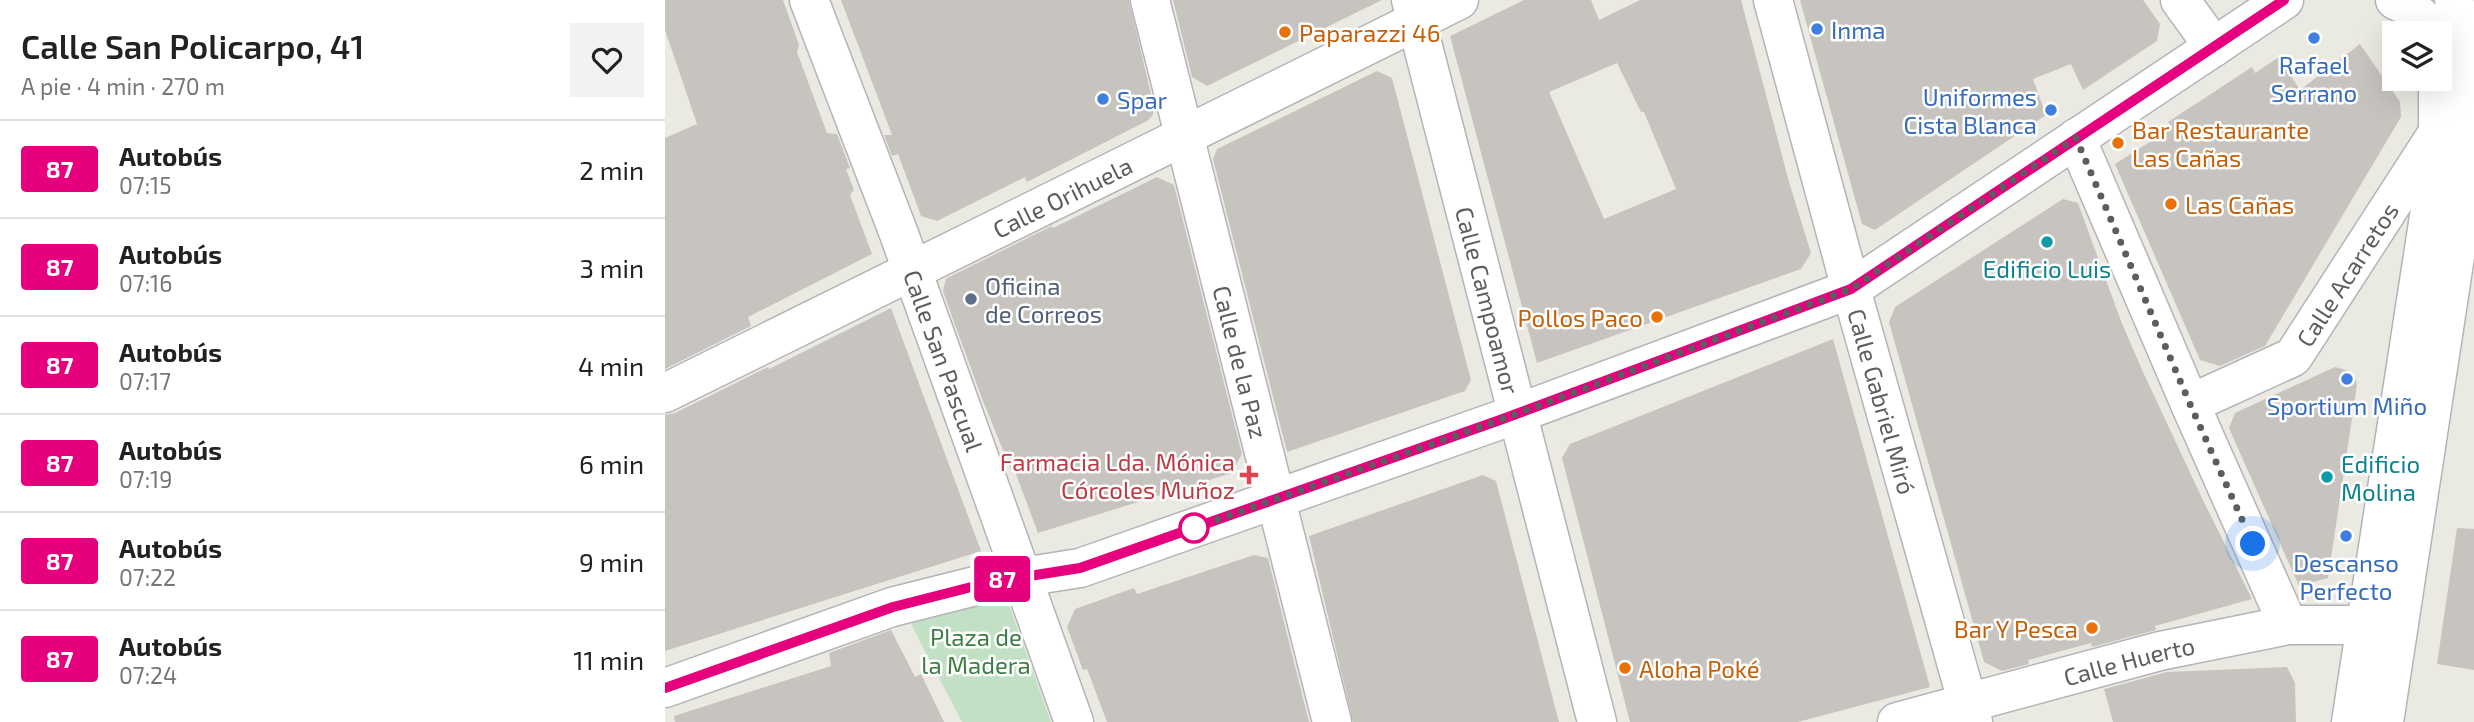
<!DOCTYPE html>
<html lang="es">
<meta charset="utf-8">
<style>
body{margin:0;font-family:"Exo 2",sans-serif;background:#f2f2f2;color:#222;height:100vh;display:flex;flex-direction:column;font-size:26px;white-space:nowrap}
*{box-sizing:border-box;margin:0}
p{font-size:23px;color:#767676}
.icon{flex:none;width:38px;height:38px;fill:none;stroke:currentColor;stroke-width:2;stroke-linecap:round;stroke-linejoin:round}
.map{position:relative;flex:1;overflow:hidden}
.side{display:flex;flex-direction:column;background:#fff;width:665px}
.side>*{flex:none}
.badge{padding:0 14px;border-radius:5px;font-size:24px;line-height:46px}
.buttons{position:absolute;left:1717px;top:21px;display:grid;gap:14px}
.buttons a{display:grid;place-items:center;width:70px;height:70px;border-radius:0px;background:#fff;box-shadow:0 7px 28px #0002;font-size:35px}
.you{position:absolute;width:35px;height:35px;margin:-18px;border:5px solid #fff;border-radius:50%;background:#1a73e8;box-shadow:0 0 0 10px #1a73e833}
.map>.badge{position:absolute;translate:-50% -50%;box-shadow:0 0 0 4px #fff}
.round{display:grid;place-items:center;flex:none;width:74px;height:74px;border-radius:0px;background:#f2f2f2}
.overview{display:flex;align-items:center;justify-content:space-between;height:119px;padding:0 21px}
h1{font-size:33px;font-weight:600;line-height:52px}
ul{padding:0;list-style:none}
li{display:flex;align-items:center;gap:21px;height:98px;padding:0 21px;border-top:2px solid #e0e0e0}
li div{flex:1}
li b{display:block;font-size:26px}
li em{font-style:normal}
li .badge{min-width:77px;font-weight:700;text-align:center}
main{display:flex;flex:1;min-height:0}
.map>svg:first-child{display:block}
.green{fill:#c2e0c3}
.building{fill:#c7c4bf;fill-rule:evenodd}
.lines{fill:none;stroke-linecap:round;stroke-linejoin:round}
.minor-casing{stroke:#b3b4b8;stroke-width:41}
.minor{stroke:#fff;stroke-width:38}
.line-casing{stroke:#fff;stroke-width:16}
.line{stroke:#e6007e;stroke-width:10}
.walk{stroke:#5b5d61;stroke-width:7;stroke-dasharray:0 12.6}
.shop-dot{fill:#3f7fe0;stroke:#fff;stroke-width:2.5}
.food-dot{fill:#e8710a;stroke:#fff;stroke-width:2.5}
.culture-dot{fill:#0f9aa8;stroke:#fff;stroke-width:2.5}
.service-dot{fill:#5c6f8a;stroke:#fff;stroke-width:2.5}
.health-dot{fill:#e0444e;stroke:#fff;stroke-width:2.5}
.stop-dot{fill:#fff;stroke:#e6007e;stroke-width:3.5}
.labels{text-anchor:middle;dominant-baseline:central;stroke-width:5;stroke-linejoin:round;paint-order:stroke}
.shop-label{font-size:24px;fill:#366cbe;stroke:#fff}
.food-label{font-size:24px;fill:#c56008;stroke:#fff;text-anchor:start}
.street-label{font-size:24px;fill:#5b5d61;stroke:#fff}
.culture-label{font-size:24px;fill:#0d838f;stroke:#fff}
.service-label{font-size:24px;fill:#4e5e75;stroke:#fff;text-anchor:start}
.health-label{font-size:24px;fill:#be3a42;stroke:#fff;text-anchor:end}
.park-label{font-size:24px;fill:#3e7d43;stroke:#fff}
</style>
<main>
<section class="side">
<div class="overview"><div><h1>Calle San Policarpo, 41</h1><p>A pie · 4 min · 270 m</p></div><a class="round"><svg class="icon" aria-label="heart" viewBox="0 0 24 24"><path d="M12 20l-8-8c-3-5 5-10 8-4 3-6 11-1 8 4z"/></svg></a></div>
<ul>
<li><span class="badge" style="background:#e6007e;color:#fff">87</span><div><b>Autobús</b><p>07:15</p></div><em>2 min</em></li>
<li><span class="badge" style="background:#e6007e;color:#fff">87</span><div><b>Autobús</b><p>07:16</p></div><em>3 min</em></li>
<li><span class="badge" style="background:#e6007e;color:#fff">87</span><div><b>Autobús</b><p>07:17</p></div><em>4 min</em></li>
<li><span class="badge" style="background:#e6007e;color:#fff">87</span><div><b>Autobús</b><p>07:19</p></div><em>6 min</em></li>
<li><span class="badge" style="background:#e6007e;color:#fff">87</span><div><b>Autobús</b><p>07:22</p></div><em>9 min</em></li>
<li><span class="badge" style="background:#e6007e;color:#fff">87</span><div><b>Autobús</b><p>07:24</p></div><em>11 min</em></li>
</ul>
</section>
<div class="map">
<svg width="1809" height="722" viewBox="0 0 1809 722">
<rect width="100%" height="100%" fill="#ebeae2"/>
<path class="green" d="M 334,599 L 345,608 L 386,722 L 297,722 L 247,626 L 247,619 Z"/>
<path class="building" d="M 0,0 L 118,0 L 134,45 L 132,52 L 162,133 L 172,134 L 185,168 L 181,169 L 189,190 L 185,195 L 207,254 L 83,317 L 86,326 L 0,369 L 0,138 L 32,124 L 0,30 Z
M 176,0 L 464,0 L 489,107 L 488,115 L 482,121 L 362,182 L 360,177 L 272,221 L 256,216 L 233,154 L 227,156 L 219,135 L 227,135 Z
M 508,0 L 717,0 L 542,86 L 527,77 Z
M 859,0 L 926,0 L 934,20 L 975,0 L 1076,0 L 1124,182 L 1146,253 L 1136,269 L 872,363 L 785,36 ZM 952,63 L 976,112 L 979,112 L 1011,189 L 939,219 L 884,92 Z
M 1135,0 L 1478,0 L 1495,24 L 1492,41 L 1418,90 L 1406,64 L 1368,79 L 1381,115 L 1210,230 L 1197,224 Z
M 1695,44 L 1735,102 L 1736,117 L 1600,346 L 1555,366 L 1535,360 L 1450,164 L 1507,128 L 1503,122 L 1587,67 L 1590,73 L 1614,57 L 1635,90 Z
M 712,71 L 727,78 L 806,380 L 800,391 L 622,452 L 548,159 L 552,149 Z
M 492,177 L 509,185 L 577,454 L 567,473 L 373,533 L 349,469 L 346,470 L 318,401 L 290,325 L 278,291 L 280,282 L 282,278 L 387,226 L 388,228 Z
M 1398,199 L 1413,203 L 1456,321 L 1478,372 L 1536,496 L 1587,599 L 1490,626 L 1491,630 L 1427,647 L 1426,643 L 1363,660 L 1364,664 L 1337,671 L 1319,662 L 1224,322 L 1230,307 Z
M 226,308 L 316,551 L 0,651 L 0,415 L 10,413 L 103,367 L 104,369 Z
M 1168,339 L 1265,687 L 1133,722 L 965,722 L 897,458 L 905,444 Z
M 1670,367 L 1685,371 L 1690,377 L 1692,385 L 1663,578 L 1634,586 L 1564,428 L 1570,413 Z
M 818,475 L 831,481 L 894,722 L 688,722 L 644,536 Z
M 1792,528 L 1809,529 L 1809,670 L 1772,664 Z
M 589,555 L 603,558 L 644,722 L 442,722 L 422,669 L 418,670 L 402,627 L 410,609 L 469,588 L 472,594 Z
M 226,630 L 250,677 L 256,674 L 279,722 L 10,722 L 9,716 L 166,666 L 164,653 Z
M 1622,667 L 1630,683 L 1631,722 L 1448,722 L 1439,689 L 1502,672 Z"/>
<g class="lines">
<g class="minor-casing">
<g id="minor">
<path id="s1" d="M 144,0 L 234,234 L 409,722"/>
<path id="s2" d="M 485,0 L 667,722"/>
<path id="s3" d="M 746,0 L 932,722"/>
<path id="s4" d="M 1108,0 L 1186,289 L 1308,722"/>
<path d="M 1515,0 L 1549,47"/>
<path d="M 1730,0 L 1745,7 L 1770,30"/>
<path d="M 1789,0 C 1802,50 1801,101 1799,152"/>
<path d="M 1411,138 L 1525,404 L 1623,625"/>
<path id="s5" d="M 0,393 L 794,0"/>
<path id="s6" d="M 1525,404 L 1628,357 L 1770,137"/>
<path d="M 0,688 L 227,607 L 326,582 L 415,568 L 835,420 L 1186,289 L 1619,0"/>
<path id="s7" d="M 1232,722 L 1495,651 L 1623,625 L 1701,625"/>
<path d="M 1686,722 L 1770,178 L 1773,132 L 1773,79"/>
<path d="M 1719,722 L 1797,210 L 1809,145"/>
</g>
</g>
<use href="#minor" class="minor"/>
</g>
<g class="lines">
<g class="line-casing">
<path id="line" d="M 0,688 L 228,607 L 326,582 L 415,568 L 835,420 L 1186,289 L 1619,0"/>
</g>
<use href="#line" class="line"/>
<path class="walk" d="M 529,528 L 835,420 L 1186,289 L 1411,138 L 1525,404 L 1588,544"/>
</g>
<g class="shop-dot">
<circle cx="1152" cy="29" r="7"/>
<circle cx="1649" cy="38" r="7"/>
<circle cx="438" cy="99" r="7"/>
<circle cx="1386" cy="110" r="7"/>
<circle cx="1682" cy="379" r="7"/>
<circle cx="1681" cy="536" r="7"/>
</g>
<g class="food-dot">
<circle cx="620" cy="32" r="7"/>
<circle cx="1453" cy="143" r="7"/>
<circle cx="1506" cy="204" r="7"/>
<circle cx="992" cy="317" r="7"/>
<circle cx="1427" cy="628" r="7"/>
<circle cx="960" cy="668" r="7"/>
</g>
<g class="culture-dot">
<circle cx="1382" cy="242" r="7"/>
<circle cx="1662" cy="477" r="7"/>
</g>
<circle class="service-dot" cx="306" cy="299" r="7"/>
<path class="health-dot" d="M580.5 464.5h7v7h7v7h-7v7h-7v-7h-7v-7h7z"/>
<circle class="stop-dot" cx="529" cy="528" r="14"/>
<g class="labels">
<g class="shop-label">
<text x="1166" y="29" text-anchor="start">Inma</text>
<text x="1649" y="64">Rafael<tspan x="1649" dy="28">Serrano</tspan></text>
<text x="1372" y="96" text-anchor="end">Uniformes<tspan x="1372" dy="28">Cista Blanca</tspan></text>
<text x="452" y="99" text-anchor="start">Spar</text>
<text x="1682" y="405">Sportium Miño</text>
<text x="1681" y="562">Descanso<tspan x="1681" dy="28">Perfecto</tspan></text>
</g>
<g class="food-label">
<text x="634" y="32">Paparazzi 46</text>
<text x="1467" y="129">Bar Restaurante<tspan x="1467" dy="28">Las Cañas</tspan></text>
<text x="1520" y="204">Las Cañas</text>
<text x="978" y="317" text-anchor="end">Pollos Paco</text>
<text x="1413" y="628" text-anchor="end">Bar Y Pesca</text>
<text x="974" y="668">Aloha Poké</text>
</g>
<g class="street-label">
<text stroke="none"><textPath href="#s5" startOffset="443">Calle Orihuela</textPath></text>
<text stroke="none"><textPath href="#s6" startOffset="212">Calle Acarretos</textPath></text>
<text stroke="none"><textPath href="#s3" startOffset="310">Calle Campoamor</textPath></text>
<text stroke="none"><textPath href="#s1" startOffset="385">Calle San Pascual</textPath></text>
<text stroke="none"><textPath href="#s2" startOffset="373">Calle de la Paz</textPath></text>
<text stroke="none"><textPath href="#s4" startOffset="416">Calle Gabriel Miró</textPath></text>
<text stroke="none"><textPath href="#s7" startOffset="240">Calle Huerto</textPath></text>
</g>
<g class="culture-label">
<text x="1382" y="268">Edificio Luis</text>
<text x="1676" y="463" text-anchor="start">Edificio<tspan x="1676" dy="28">Molina</tspan></text>
</g>
<g class="service-label">
<text x="320" y="285">Oficina<tspan x="320" dy="28">de Correos</tspan></text>
</g>
<g class="health-label">
<text x="570" y="461">Farmacia Lda. Mónica<tspan x="570" dy="28">Córcoles Muñoz</tspan></text>
</g>
<g class="park-label">
<text x="311" y="636">Plaza de<tspan x="311" dy="28">la Madera</tspan></text>
</g>
</g>
</svg>
<div class="buttons">
<a><svg class="icon" aria-label="layers" viewBox="0 0 24 24"><path d="M12 4l9 5-9 5-9-5zM3 14l9 5 9-5"/></svg></a>
</div>
<div class="you" style="left:1588px;top:544px"></div>
<b class="badge" style="left:337px;top:579px;background:#e6007e;color:#fff">87</b>
</div>
</main>
